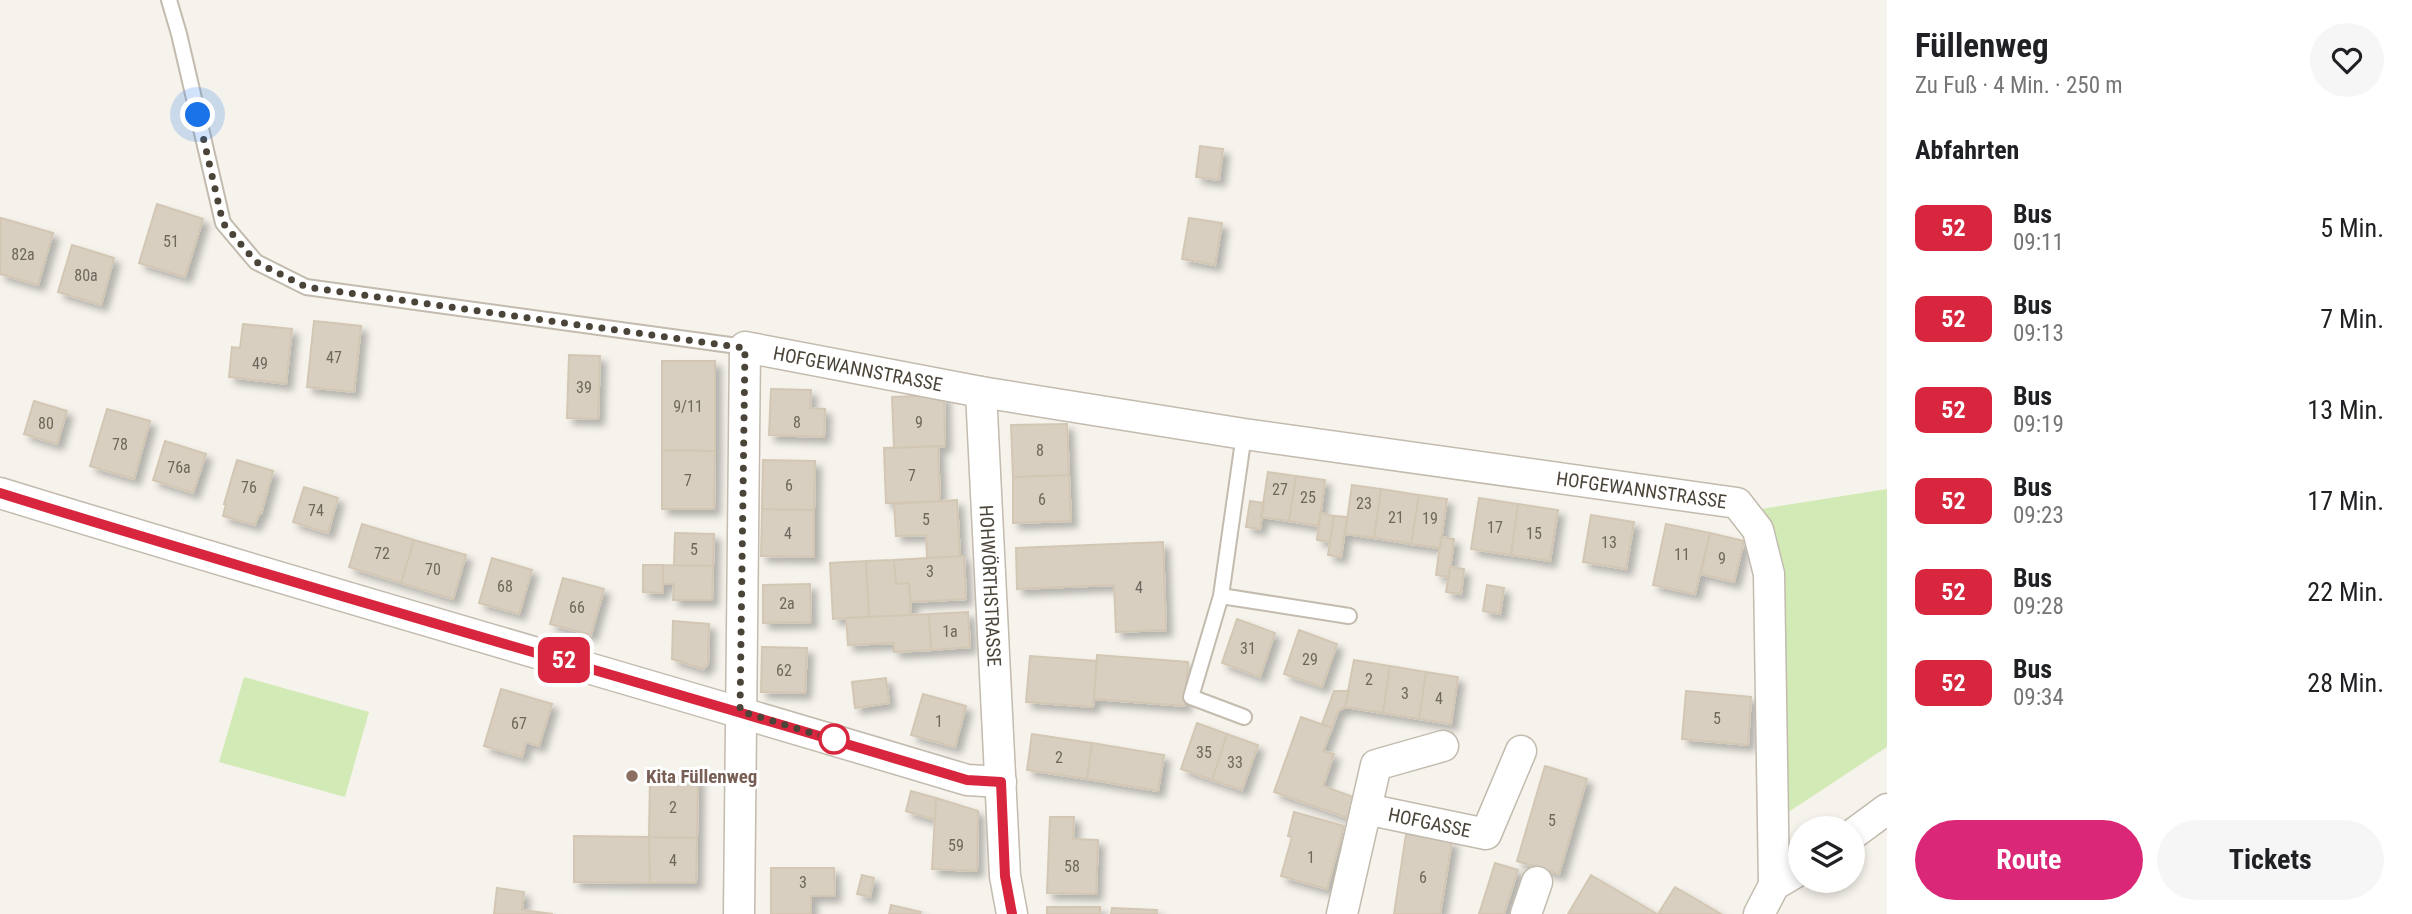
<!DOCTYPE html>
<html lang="de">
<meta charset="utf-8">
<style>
body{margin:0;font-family:"Roboto Condensed",sans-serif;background:#f6f6f6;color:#202124;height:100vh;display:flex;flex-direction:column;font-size:26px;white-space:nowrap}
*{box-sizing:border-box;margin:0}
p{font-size:23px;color:#757577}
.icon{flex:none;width:38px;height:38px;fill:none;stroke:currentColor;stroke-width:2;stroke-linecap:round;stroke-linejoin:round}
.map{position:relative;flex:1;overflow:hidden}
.details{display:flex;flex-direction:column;background:#fff;width:525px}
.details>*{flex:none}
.badge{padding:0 14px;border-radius:10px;font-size:24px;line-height:46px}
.fabs{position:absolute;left:1788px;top:816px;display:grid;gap:14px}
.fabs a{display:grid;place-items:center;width:77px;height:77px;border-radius:50%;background:#fff;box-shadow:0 4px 10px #0003;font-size:35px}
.you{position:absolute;width:35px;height:35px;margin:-18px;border:5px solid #fff;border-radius:50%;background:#1a73e8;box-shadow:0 0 0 10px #1a73e833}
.map>.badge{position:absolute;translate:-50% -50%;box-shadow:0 0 0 4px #fff}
h2{padding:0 28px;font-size:26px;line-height:63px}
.round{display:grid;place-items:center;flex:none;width:74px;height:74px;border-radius:37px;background:#f6f6f6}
.head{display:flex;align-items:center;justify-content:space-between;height:119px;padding:0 28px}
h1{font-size:33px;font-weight:700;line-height:52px}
.cta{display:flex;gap:14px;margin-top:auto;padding:14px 28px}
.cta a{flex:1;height:80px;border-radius:42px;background:#db2777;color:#fff;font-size:28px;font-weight:700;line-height:80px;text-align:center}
.cta a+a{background:#f6f6f6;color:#202124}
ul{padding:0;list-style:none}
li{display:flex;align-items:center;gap:21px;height:91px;padding:0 28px}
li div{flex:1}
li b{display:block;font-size:26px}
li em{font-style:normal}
li .badge{min-width:77px;font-weight:700;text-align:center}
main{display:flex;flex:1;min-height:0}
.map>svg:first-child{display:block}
.green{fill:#d2eab5}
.building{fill:#d8cfc1;stroke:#d3c7b4;stroke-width:2;filter:url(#shadow)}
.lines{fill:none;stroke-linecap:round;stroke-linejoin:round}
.service-casing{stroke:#c2bbae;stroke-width:18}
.minor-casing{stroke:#c2bbae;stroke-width:33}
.service{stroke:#fff;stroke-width:14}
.minor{stroke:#fff;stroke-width:30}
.line-casing{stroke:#fff;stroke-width:16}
.line{stroke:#d7263d;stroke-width:10}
.walk{stroke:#4b4439;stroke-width:7;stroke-dasharray:0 12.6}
.stop-dot{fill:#fff;stroke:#d7263d;stroke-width:3.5}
.education-dot{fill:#8d6e63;stroke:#fff;stroke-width:2.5}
.labels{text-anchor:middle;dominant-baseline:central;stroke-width:6;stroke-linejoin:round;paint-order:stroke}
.number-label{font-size:16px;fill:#6e675b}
.street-label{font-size:19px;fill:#4b4439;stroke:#fff}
.education-label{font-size:19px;font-weight:bold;fill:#785e54;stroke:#fff;text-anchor:start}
</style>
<main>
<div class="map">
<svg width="1887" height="914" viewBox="0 0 1887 914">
<defs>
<filter id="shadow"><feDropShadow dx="6" dy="6" stdDeviation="3.5" flood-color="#0004"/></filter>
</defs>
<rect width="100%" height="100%" fill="#f6f3ec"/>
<path class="green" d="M 1887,489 L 1887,747 L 1784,815 L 1785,572 L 1761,509 Z
M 244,677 L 369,712 L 345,797 L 219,762 Z"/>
<path class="building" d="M 1200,146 L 1223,149 L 1219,180 L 1196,177 Z
M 157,204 L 203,219 L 185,277 L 139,263 Z
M 1,218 L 53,233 L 38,285 L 0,274 Z
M 1189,218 L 1222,223 L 1215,265 L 1182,259 Z
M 72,245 L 114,258 L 101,305 L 58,292 Z
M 314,321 L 361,326 L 354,392 L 307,387 Z
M 243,324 L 292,329 L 286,384 L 229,377 L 232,347 L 240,348 Z
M 569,355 L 600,356 L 598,419 L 567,418 Z
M 662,361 L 715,361 L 715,451 L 662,450 Z
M 771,389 L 811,390 L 810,408 L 825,409 L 824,437 L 769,435 Z
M 944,395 L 945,446 L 894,448 L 892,397 Z
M 34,401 L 67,411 L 57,444 L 24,434 Z
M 107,409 L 150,421 L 134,479 L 90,466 Z
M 1067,424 L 1069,475 L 1013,477 L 1011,425 Z
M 165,441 L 206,454 L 193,493 L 153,480 Z
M 938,446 L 940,501 L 886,503 L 884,448 Z
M 662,450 L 715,451 L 714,509 L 662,509 Z
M 237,460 L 273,471 L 261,514 L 259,514 L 255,525 L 223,516 L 226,504 L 224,504 Z
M 763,460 L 815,461 L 814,510 L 762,509 Z
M 1268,472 L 1296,476 L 1289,521 L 1261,517 Z
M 1069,475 L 1071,521 L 1013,523 L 1013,477 Z
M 1296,476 L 1325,480 L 1319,526 L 1289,521 Z
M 1352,485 L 1381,489 L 1374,538 L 1345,534 Z
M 304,487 L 338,498 L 328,533 L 293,522 Z
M 1381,489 L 1419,495 L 1411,544 L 1374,538 Z
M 1419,495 L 1447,499 L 1440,548 L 1411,544 Z
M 1479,498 L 1518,504 L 1511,555 L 1471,549 Z
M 957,500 L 960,556 L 927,558 L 926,535 L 896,536 L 894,504 Z
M 1250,501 L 1264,503 L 1260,529 L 1246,527 Z
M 1518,504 L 1558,510 L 1550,561 L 1511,555 Z
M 762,509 L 814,510 L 814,557 L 761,556 Z
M 1320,513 L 1334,516 L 1330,542 L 1317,540 Z
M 1591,515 L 1634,522 L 1626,569 L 1583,562 Z
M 1334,516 L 1347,517 L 1341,557 L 1328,555 Z
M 362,524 L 414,540 L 401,583 L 349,567 Z
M 1666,524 L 1710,533 L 1695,594 L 1653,585 Z
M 675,533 L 714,534 L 713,566 L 674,565 Z
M 1710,533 L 1744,541 L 1734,582 L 1701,574 Z
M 1441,537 L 1454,539 L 1449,577 L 1436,575 Z
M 414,540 L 466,555 L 453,599 L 401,583 Z
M 1163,542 L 1166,630 L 1116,632 L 1114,585 L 1017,589 L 1016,548 Z
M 964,556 L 966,599 L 911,602 L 909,583 L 896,584 L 894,560 Z
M 492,558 L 532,570 L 519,614 L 479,603 Z
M 894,560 L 896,584 L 909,583 L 911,615 L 869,617 L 866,561 Z
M 866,561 L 869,617 L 833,619 L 830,563 Z
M 643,565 L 663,565 L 663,593 L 643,592 Z
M 663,565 L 713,566 L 712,600 L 673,600 L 674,584 L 663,584 Z
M 1450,567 L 1464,569 L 1461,594 L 1446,592 Z
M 563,578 L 604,589 L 591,635 L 550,624 Z
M 810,584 L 811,622 L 763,623 L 763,585 Z
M 1487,585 L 1504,588 L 1500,614 L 1483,611 Z
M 968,612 L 970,647 L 931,650 L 929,614 Z
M 929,614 L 931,650 L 894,652 L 894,643 L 848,645 L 846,618 Z
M 1237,619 L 1275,633 L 1260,677 L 1222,663 Z
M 673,621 L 709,624 L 708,664 L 703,669 L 672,659 Z
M 1299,630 L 1337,644 L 1322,687 L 1284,674 Z
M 762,647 L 807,648 L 805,693 L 761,692 Z
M 1097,655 L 1188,662 L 1185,706 L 1094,699 Z
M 1030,656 L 1097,661 L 1093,707 L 1026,702 Z
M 1354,660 L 1390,666 L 1383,713 L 1345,707 Z
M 1390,666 L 1426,672 L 1419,719 L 1383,713 Z
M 1426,672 L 1458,677 L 1451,724 L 1419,719 Z
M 886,678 L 889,703 L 855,708 L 852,682 Z
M 501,689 L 552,704 L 539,746 L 526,742 L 522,757 L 484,746 Z
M 1334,691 L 1349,691 L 1345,707 L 1338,711 L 1332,728 L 1322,724 Z
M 1686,691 L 1751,697 L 1748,745 L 1682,739 Z
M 923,694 L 966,706 L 955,747 L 911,735 Z
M 1301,717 L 1332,728 L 1323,751 L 1334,754 L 1323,786 L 1356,798 L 1348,818 L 1274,792 Z
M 1197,723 L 1227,734 L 1212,780 L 1181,769 Z
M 1032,734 L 1092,743 L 1087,779 L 1027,770 Z
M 1227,734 L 1258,745 L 1242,790 L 1212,780 Z
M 1092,743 L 1164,755 L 1158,791 L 1087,779 Z
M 1545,766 L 1587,779 L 1559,874 L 1517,861 Z
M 650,777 L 698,777 L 697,838 L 649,837 Z
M 911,791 L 936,798 L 935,820 L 906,811 Z
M 936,798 L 978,811 L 977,871 L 932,869 Z
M 1294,812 L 1344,826 L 1327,889 L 1281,876 L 1292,837 L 1288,836 Z
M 1050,817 L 1074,817 L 1073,839 L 1098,840 L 1096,894 L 1047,893 Z
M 1406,834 L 1452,841 L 1440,914 L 1394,914 Z
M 574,836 L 649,837 L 650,883 L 574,882 Z
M 649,837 L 697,838 L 696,883 L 650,883 Z
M 1495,863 L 1518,870 L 1504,914 L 1479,914 Z
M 771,868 L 834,868 L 835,896 L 811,896 L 811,914 L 771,914 Z
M 862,875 L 874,878 L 870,897 L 857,894 Z
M 1591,875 L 1657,914 L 1568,914 Z
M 1675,887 L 1721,914 L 1658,914 Z
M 497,888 L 524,892 L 522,910 L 553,914 L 494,914 Z
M 891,905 L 921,912 L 920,914 L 889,914 Z
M 1047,907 L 1100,907 L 1100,914 L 1047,914 Z
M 1112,908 L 1157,910 L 1157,914 L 1111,914 Z"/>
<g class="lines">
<g class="service-casing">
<path id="service" d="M 169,0 L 179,34 L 223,223 L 256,262 L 306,287 L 745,347
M 1221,596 L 1349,616
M 1244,717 L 1191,697 L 1221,596 L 1244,434"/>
</g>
<g class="minor-casing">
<g id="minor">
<path id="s1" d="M 981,392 L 1005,876 L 1012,914"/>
<path d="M 0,493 C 321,592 645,683 967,780 L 1001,782"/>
<path id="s2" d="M 1366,809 L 1486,834 L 1521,751"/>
<path d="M 1853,834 L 1887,809"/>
<path id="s3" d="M 739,914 L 745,347 L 981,392 L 1244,434 L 1737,503 L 1758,530 L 1769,574 L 1774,885"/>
<path d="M 1342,914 L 1376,765 L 1443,746"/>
<path d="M 1526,914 L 1537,882"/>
<path d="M 1759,914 L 1774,885 L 1801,869"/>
</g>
</g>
<use href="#service" class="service"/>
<use href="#minor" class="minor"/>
</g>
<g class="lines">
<g class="line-casing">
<path id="line" d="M 0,493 C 321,593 645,683 967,780 L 1001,782 L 1005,876 L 1012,914"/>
</g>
<use href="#line" class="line"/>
<path class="walk" d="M 198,115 L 223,223 L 256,262 L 306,287 L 745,348 L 740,711 L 841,742 L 834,739"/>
</g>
<circle class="stop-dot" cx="834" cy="739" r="14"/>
<circle class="education-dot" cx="632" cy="776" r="7"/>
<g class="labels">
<g class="number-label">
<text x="171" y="241">51</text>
<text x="23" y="254">82a</text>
<text x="86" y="275">80a</text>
<text x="334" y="357">47</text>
<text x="260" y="363">49</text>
<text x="584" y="387">39</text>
<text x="688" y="406">9/11</text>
<text x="797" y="422">8</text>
<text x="919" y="422">9</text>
<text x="46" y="423">80</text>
<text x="120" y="444">78</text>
<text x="1040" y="450">8</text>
<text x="179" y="467">76a</text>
<text x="912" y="475">7</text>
<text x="688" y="480">7</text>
<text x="789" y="485">6</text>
<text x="249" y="487">76</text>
<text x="1280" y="489">27</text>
<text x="1308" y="497">25</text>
<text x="1042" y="499">6</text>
<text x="1364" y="503">23</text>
<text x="316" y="510">74</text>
<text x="1396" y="517">21</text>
<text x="1430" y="518">19</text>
<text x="926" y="519">5</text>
<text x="1495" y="527">17</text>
<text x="788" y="533">4</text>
<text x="1534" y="533">15</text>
<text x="1609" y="542">13</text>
<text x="694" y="549">5</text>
<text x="382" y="553">72</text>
<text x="1682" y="554">11</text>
<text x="1722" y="558">9</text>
<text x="433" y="569">70</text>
<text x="930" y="571">3</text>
<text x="505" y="586">68</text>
<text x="1139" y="587">4</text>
<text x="787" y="603">2a</text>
<text x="577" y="607">66</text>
<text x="950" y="631">1a</text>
<text x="1248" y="648">31</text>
<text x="1310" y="659">29</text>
<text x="784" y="670">62</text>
<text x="1369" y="679">2</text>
<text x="1405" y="693">3</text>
<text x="1439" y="698">4</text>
<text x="1717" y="718">5</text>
<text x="939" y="721">1</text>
<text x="519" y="723">67</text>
<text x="1204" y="752">35</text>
<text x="1059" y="757">2</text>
<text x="1235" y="762">33</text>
<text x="673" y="807">2</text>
<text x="1552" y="820">5</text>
<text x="956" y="845">59</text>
<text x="1311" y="857">1</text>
<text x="673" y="860">4</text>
<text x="1072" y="866">58</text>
<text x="1423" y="877">6</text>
<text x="803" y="882">3</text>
</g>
<g class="street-label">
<text stroke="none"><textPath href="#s3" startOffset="682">HOFGEWANNSTRASSE</textPath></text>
<text stroke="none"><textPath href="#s3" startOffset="1475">HOFGEWANNSTRASSE</textPath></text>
<text stroke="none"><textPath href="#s1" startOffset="194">HOHWÖRTHSTRASSE</textPath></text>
<text stroke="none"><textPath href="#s2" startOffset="65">HOFGASSE</textPath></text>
</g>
<g class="education-label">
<text x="646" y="776">Kita Füllenweg</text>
</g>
</g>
</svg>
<div class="fabs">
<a><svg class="icon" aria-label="layers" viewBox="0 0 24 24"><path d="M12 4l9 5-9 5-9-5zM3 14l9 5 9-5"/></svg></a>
</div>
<div class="you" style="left:198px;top:115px"></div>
<b class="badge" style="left:564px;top:660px;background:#d7263d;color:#fff">52</b>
</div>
<section class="details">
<div class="head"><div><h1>Füllenweg</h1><p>Zu Fuß · 4 Min. · 250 m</p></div><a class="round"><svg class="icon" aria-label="heart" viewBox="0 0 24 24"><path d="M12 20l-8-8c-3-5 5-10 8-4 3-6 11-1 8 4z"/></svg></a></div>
<h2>Abfahrten</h2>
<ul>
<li><span class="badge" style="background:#d7263d;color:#fff">52</span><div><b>Bus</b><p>09:11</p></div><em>5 Min.</em></li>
<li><span class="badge" style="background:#d7263d;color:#fff">52</span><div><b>Bus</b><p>09:13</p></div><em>7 Min.</em></li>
<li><span class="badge" style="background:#d7263d;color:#fff">52</span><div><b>Bus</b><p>09:19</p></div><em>13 Min.</em></li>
<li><span class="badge" style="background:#d7263d;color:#fff">52</span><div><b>Bus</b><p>09:23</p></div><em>17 Min.</em></li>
<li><span class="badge" style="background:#d7263d;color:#fff">52</span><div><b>Bus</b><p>09:28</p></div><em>22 Min.</em></li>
<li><span class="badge" style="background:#d7263d;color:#fff">52</span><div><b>Bus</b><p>09:34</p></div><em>28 Min.</em></li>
</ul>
<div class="cta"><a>Route</a><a>Tickets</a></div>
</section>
</main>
